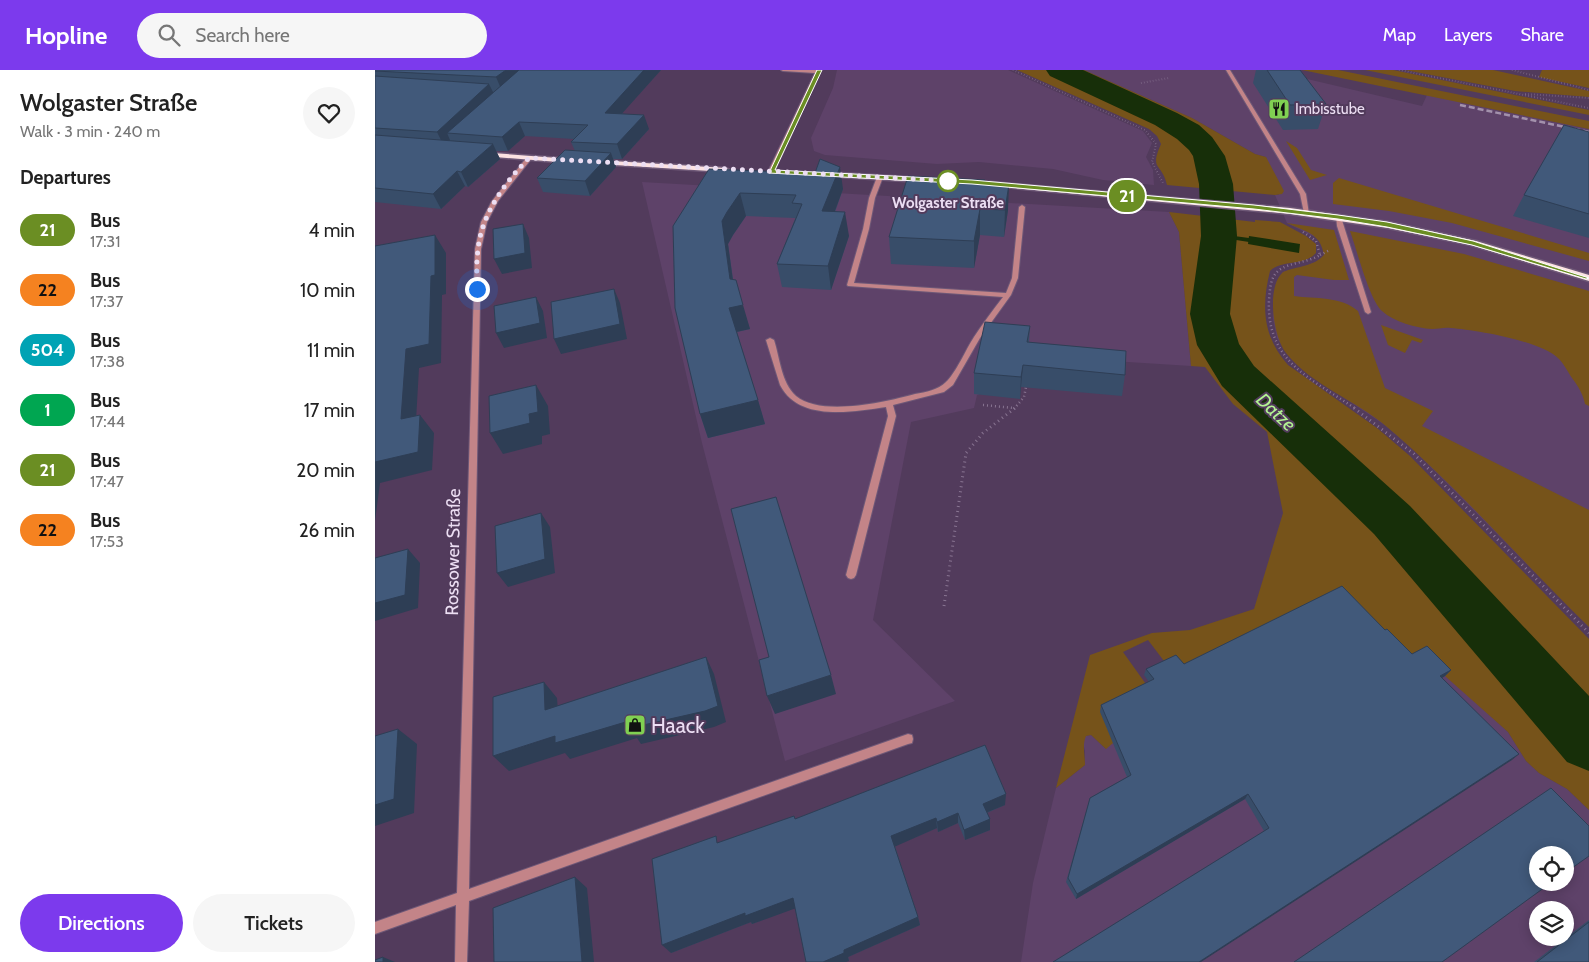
<!DOCTYPE html>
<meta charset="utf-8">
<style>
body{margin:0;font-family:Cabin,sans-serif;background:#f6f6f6;color:#222;height:100vh;display:flex;flex-direction:column;font-size:19px;white-space:nowrap}
*{box-sizing:border-box;margin:0}
p{font-size:16px;color:#767676}
.icon{flex:none;width:28px;height:28px;fill:none;stroke:currentColor;stroke-width:2;stroke-linecap:round;stroke-linejoin:round}
.map{position:relative;flex:1;overflow:hidden}
.drawer{display:flex;flex-direction:column;background:#fff;width:375px}
.drawer>*{flex:none}
.badge{padding:0 10px;border-radius:16px;font-size:18px;line-height:32px}
.buttons{position:absolute;left:1154px;top:776px;display:grid;gap:10px}
.buttons a{display:grid;place-items:center;width:45px;height:45px;border-radius:50%;background:#fff;box-shadow:0 2px 12px #0003;font-size:25px}
.you{position:absolute;width:25px;height:25px;margin:-12px;border:4px solid #fff;border-radius:50%;background:#1a73e8;box-shadow:0 0 0 8px #1a73e833}
.map>.badge{position:absolute;translate:-50% -50%;box-shadow:0 0 0 2px #fff}
h2{padding:0 20px;font-size:19px;line-height:45px}
.round{display:grid;place-items:center;flex:none;width:52px;height:52px;border-radius:26px;background:#f6f6f6}
.summary{display:flex;align-items:center;justify-content:space-between;height:85px;padding:0 20px}
h1{font-size:24px;font-weight:600;line-height:38px}
.primary-button{display:flex;gap:10px;margin-top:auto;padding:10px 20px}
.primary-button a{flex:1;height:58px;border-radius:30px;background:#7c3aed;color:#fff;font-size:20px;font-weight:600;line-height:58px;text-align:center}
.primary-button a+a{background:#f6f6f6;color:#222}
ul{padding:0;list-style:none}
li{display:flex;align-items:center;gap:15px;height:60px;padding:0 20px}
li div{flex:1}
li b{display:block;font-size:19px}
li em{font-style:normal}
li .badge{min-width:55px;font-weight:700;text-align:center}
header{display:flex;align-items:center;gap:30px;box-sizing:border-box;height:70px;padding:0 25px;background:#7c3aed;color:#fff}
header strong{font-size:24px}
nav{display:flex;gap:28px;margin-inline-start:auto;font-size:18px}
.search{width:350px;height:45px;background:#f6f6f6;display:flex;align-items:center;gap:12px;box-sizing:border-box;padding:0 18px;border-radius:28px;color:#767676;font-size:19px}
main{display:flex;flex:1;min-height:0}
.map>svg:first-child{display:block}
.built{fill:#5e4269;fill-rule:evenodd}
.green{fill:#76531a}
.water{fill:#172f09}
.lines{fill:none;stroke-linecap:round;stroke-linejoin:round}
.stream{fill:#172f09;fill-rule:evenodd}
.river{fill:#172f09;fill-rule:evenodd}
.minor-casing{stroke:#6e5877;stroke-width:2}
.major-casing{stroke:#6e5877;stroke-width:3}
.path-far2{stroke:#897592;stroke-width:2;stroke-dasharray:0.5 2.5;stroke-linecap:butt}
.path-far1{stroke:#897592;stroke-width:2.5;stroke-dasharray:1 3;stroke-linecap:butt}
.path{stroke:#897592;stroke-width:3;stroke-dasharray:1 4;stroke-linecap:butt}
.minor{fill:#c38488;fill-rule:evenodd}
.major{fill:#fce2e2;fill-rule:evenodd}
.rail{stroke:#a391ac;stroke-width:2.5;stroke-dasharray:6 3;stroke-linecap:butt}
.wall{fill:#384d69}
.shaded-wall{fill:#2e3e55}
.building{fill:#41597a;stroke:#2e3e55}
.line{fill:#6b8e23;stroke:#fff}
.walk{stroke:#ecdef3;stroke-width:5;stroke-dasharray:0 9}
.stop-dot{fill:#fff;stroke:#6b8e23;stroke-width:2.5}
.labels{text-anchor:middle;dominant-baseline:central;stroke-width:4;stroke-linejoin:round;paint-order:stroke}
.far-poi-label{font-size:15px;fill:#ecdef3;stroke:#523b5c;text-anchor:start}
.far-stop-label{font-size:15px;font-weight:bold;fill:#ecdef3;stroke:#523b5c}
.street-label{font-size:18px;fill:#ecdef3;stroke:#523b5c}
.water-label{font-size:19px;font-style:italic;fill:#b3f493;stroke:#523b5c}
.near-poi-label{font-size:21px;fill:#ecdef3;stroke:#523b5c;text-anchor:start}
</style>
<header>
<strong>Hopline</strong>
<div class="search"><svg class="icon" aria-label="search" viewBox="0 0 24 24"><circle cx="10" cy="10" r="6"/><path d="M15 15l6 6"/></svg>Search here</div>
<nav><a>Map</a><a>Layers</a><a>Share</a></nav>
</header>
<main>
<section class="drawer">
<div class="summary"><div><h1>Wolgaster Straße</h1><p>Walk · 3 min · 240 m</p></div><a class="round"><svg class="icon" aria-label="heart" viewBox="0 0 24 24"><path d="M12 20l-8-8c-3-5 5-10 8-4 3-6 11-1 8 4z"/></svg></a></div>
<h2>Departures</h2>
<ul>
<li><span class="badge" style="background:#6b8e23;color:#fff">21</span><div><b>Bus</b><p>17:31</p></div><em>4 min</em></li>
<li><span class="badge" style="background:#f58220;color:#111">22</span><div><b>Bus</b><p>17:37</p></div><em>10 min</em></li>
<li><span class="badge" style="background:#00a3b4;color:#fff">504</span><div><b>Bus</b><p>17:38</p></div><em>11 min</em></li>
<li><span class="badge" style="background:#00a651;color:#fff">1</span><div><b>Bus</b><p>17:44</p></div><em>17 min</em></li>
<li><span class="badge" style="background:#6b8e23;color:#fff">21</span><div><b>Bus</b><p>17:47</p></div><em>20 min</em></li>
<li><span class="badge" style="background:#f58220;color:#111">22</span><div><b>Bus</b><p>17:53</p></div><em>26 min</em></li>
</ul>
<div class="primary-button"><a>Directions</a><a>Tickets</a></div>
</section>
<div class="map">
<svg width="1214" height="892" viewBox="0 0 1214 892">
<rect width="100%" height="100%" fill="#523b5c"/>
<path class="built" d="M 462,0 L 633,0 L 768,61 L 777,73 L 771,87 L 778,100 L 779,115 L 728,110 L 678,99 L 604,92 L 562,94 L 450,85 L 439,81 L 436,68 L 458,18 Z
M 709,0 L 894,0 L 1047,36 L 1052,25 L 1214,59 L 1214,557 L 1042,383 L 1010,355 L 944,311 L 920,293 L 911,282 L 902,268 L 898,248 L 901,213 L 908,202 L 931,196 L 943,191 L 949,185 L 947,174 L 942,168 L 912,153 L 900,125 L 904,125 L 891,87 L 880,84 L 817,48 Z
M 267,112 L 794,142 L 804,162 L 816,296 L 706,289 L 602,325 L 599,338 L 536,352 L 498,550 L 580,631 L 410,691 L 327,373 Z
M 1047,583 L 1133,662 L 1151,691 L 1164,703 L 1192,719 L 1214,740 L 1214,892 L 646,892 L 658,813 L 681,718 L 710,695 L 710,681 L 708,673 L 710,666 L 716,665 L 731,679 L 725,642 ZM 1162,785 L 1190,785 L 1190,812 L 1162,812 ZM 1162,840 L 1190,840 L 1190,868 L 1162,868 Z"/>
<path class="green" d="M 642,0 L 709,0 L 817,48 L 880,84 L 891,87 L 909,121 L 907,124 L 900,125 L 792,115 C 787,92 774,101 786,74 L 782,66 L 774,59 Z
M 927,0 L 963,0 L 1214,51 L 1214,59 Z
M 990,0 L 1018,0 L 1214,40 L 1214,45 Z
M 1030,0 L 1118,0 L 1214,21 L 1214,27 L 1140,21 Z
M 1167,0 L 1214,0 L 1214,18 L 1164,7 Z
M 911,71 L 922,78 L 936,100 L 952,105 L 935,110 Z
M 964,108 L 1214,183 L 1214,191 L 1077,153 L 1014,141 L 958,134 L 958,113 Z
M 794,142 L 880,152 L 880,150 L 905,152 L 931,166 L 941,174 L 941,183 C 928,197 907,189 895,201 C 886,237 888,267 913,295 L 1002,358 L 1035,386 L 1214,569 L 1214,740 L 1192,719 L 1164,703 L 1151,691 L 1133,662 L 1070,606 L 1032,591 L 806,601 L 792,595 L 773,570 L 748,582 L 773,617 L 738,673 L 731,679 L 716,665 L 711,666 C 707,675 710,685 710,695 L 681,718 L 715,585 L 777,563 L 815,560 L 879,539 L 908,443 L 892,362 L 858,334 L 830,297 L 816,296 L 804,162 Z
M 912,153 L 959,160 L 974,210 L 959,210 L 922,205 L 919,207 L 919,226 C 940,229 966,226 983,241 L 1010,318 L 1058,341 L 1047,356 L 1214,440 L 1214,557 C 1146,491 1084,418 1012,357 C 981,330 937,316 911,283 C 898,266 891,217 908,202 C 922,196 938,197 949,185 C 945,162 930,162 912,153 Z
M 975,161 L 1089,184 L 1214,221 L 1214,336 L 1210,334 C 1208,324 1203,316 1197,308 C 1193,302 1189,294 1184,289 C 1167,271 1101,260 1076,258 C 1069,257 1063,259 1057,259 C 1041,258 1019,252 1007,241 C 994,229 982,180 975,161 Z
M 1006,255 L 1048,270 L 1046,273 L 1037,270 L 1030,283 L 1013,275 Z"/>
<path class="water" d="M 874,166 L 925,174 L 924,183 L 873,174 Z"/>
<g class="lines">
<path class="stream" d="M 844,164 L 874,168 L 877,170 L 874,172 L 842,167 L 842,165 Z"/>
<path class="river" d="M 671,0 L 708,0 L 802,43 L 824,55 L 837,67 L 850,86 L 858,114 L 862,166 L 855,244 L 864,274 L 879,296 L 1035,436 L 1214,626 L 1214,701 L 1192,692 L 999,464 L 847,316 L 822,275 L 815,244 L 826,166 L 824,114 L 818,86 L 814,80 L 802,69 L 780,55 L 675,6 Z"/>
<g class="minor-casing">
<path id="minor" d="M 406,0 L 446,0 L 399,102 L 396,104 L 393,102 L 440,3 L 408,1 Z
M 851,0 L 855,0 L 931,124 L 934,144 L 929,143 L 925,124 Z
M 154,86 L 157,88 L 123,131 L 112,152 L 106,179 L 94,819 L 533,664 L 537,665 L 538,669 L 537,673 L 533,674 L 94,831 L 92,892 L 80,892 L 81,835 L 0,864 L 0,852 L 82,823 L 100,179 L 106,152 L 117,131 L 152,87 Z
M 505,105 L 508,107 L 500,128 L 494,159 L 479,213 L 631,223 L 637,208 L 644,137 L 647,135 L 650,137 L 643,208 L 636,225 L 605,268 L 578,315 L 569,322 L 518,335 L 521,346 L 481,505 L 479,508 L 476,509 L 473,508 L 471,505 L 513,346 L 511,337 C 477,342 424,352 405,315 L 391,270 L 395,268 L 399,270 C 405,288 406,312 421,326 C 446,347 511,332 540,324 C 551,322 563,320 571,312 C 581,303 591,279 599,267 C 608,253 618,240 628,227 L 473,216 L 472,215 L 488,159 L 494,128 L 502,107 Z
M 961,146 L 966,147 L 996,242 L 995,243 L 993,244 L 990,242 L 962,156 Z"/>
</g>
<g class="major-casing">
<path id="major" d="M 104,82 L 196,89 L 200,91 L 196,93 L 107,86 L 104,86 Z
M 221,90 L 351,98 L 355,100 L 351,102 L 224,94 L 220,92 Z
M 446,102 L 548,108 L 552,110 L 548,112 L 449,106 L 445,104 Z
M 615,112 L 915,138 L 1013,152 L 1101,171 L 1214,205 L 1214,211 L 1096,175 L 1013,158 L 915,144 L 618,116 L 615,116 Z"/>
</g>
<path class="path-far2" d="M 638,0 L 770,60 L 781,74 L 777,92 L 788,113
M 1024,0 L 1214,38
M 1137,0 L 1214,20
M 766,13 L 794,8
M 1150,24 L 1214,28"/>
<path class="path-far1" d="M 928,162 L 941,171 L 945,185 C 932,193 914,192 903,201 C 895,208 895,220 894,230 C 891,292 937,309 981,339
M 945,185 L 955,180
M 608,335 L 639,338
M 639,339 L 649,327 L 651,317"/>
<path class="path" d="M 979,338 L 1039,384 L 1214,563
M 569,536 L 591,383 L 608,363 L 640,338"/>
<use href="#minor" class="minor"/>
<use href="#major" class="major"/>
<path class="rail" d="M 1085,35 L 1214,62"/>
</g>
<path class="wall" d="M 0,0 L 286,0 L 247,43 L 274,59 L 247,89 L 238,89 L 241,97 L 215,126 L 168,122 L 162,108 L 200,81 L 196,72 L 199,69 L 150,66 L 133,81 L 121,81 L 125,89 L 93,117 L 90,116 L 66,139 L 0,132 Z
M 881,0 L 925,0 L 951,34 L 943,59 L 908,60 L 878,13 Z
M 1214,62 L 1214,168 L 1138,146 L 1149,125 Z
M 334,99 L 468,119 L 460,142 L 474,166 L 456,220 L 407,217 L 402,194 L 420,149 L 420,148 L 371,146 L 358,165 L 353,174 L 358,209 L 375,259 L 362,262 L 390,354 L 333,368 L 325,344 Z
M 610,112 L 633,140 L 629,167 L 605,165 L 599,198 L 516,194 L 514,167 Z
M 655,256 L 654,272 L 750,305 L 747,326 L 646,317 L 645,329 L 599,324 L 599,303 Z
M 1010,560 L 1037,584 L 1076,600 L 1070,606 L 1067,608 L 1137,690 L 889,761 L 870,729 L 701,829 L 691,812 L 715,728 L 752,707 L 725,642 L 726,635 L 774,612 L 769,605 L 771,599 L 809,594 Z
M 630,735 L 612,743 L 615,760 L 590,770 L 583,753 L 563,762 L 562,758 L 520,776 L 543,847 L 545,855 L 473,887 L 474,891 L 420,838 L 377,854 L 376,852 L 296,883 L 345,772 L 419,746 L 420,749 Z
M 1214,850 L 1214,892 L 1159,892 Z"/>
<path class="shaded-wall" d="M 131,0 L 156,0 L 127,21 L 121,7 Z
M 269,0 L 286,0 L 235,57 L 230,43 Z
M 114,14 L 121,28 L 72,63 L 75,70 L 69,76 L 62,62 Z
M 269,45 L 274,59 L 247,89 L 242,74 Z
M 144,52 L 150,66 L 133,81 L 127,67 Z
M 118,74 L 125,89 L 93,117 L 86,102 Z
M 236,83 L 241,97 L 215,126 L 210,111 Z
M 465,97 L 468,119 L 451,165 L 447,141 Z
M 82,101 L 90,116 L 66,139 L 58,124 Z
M 634,114 L 633,140 L 629,167 L 630,140 Z
M 365,123 L 371,146 L 358,165 L 353,174 L 361,233 L 355,209 L 347,151 L 352,142 Z
M 605,139 L 605,165 L 599,198 L 599,171 Z
M 470,142 L 474,166 L 456,220 L 453,196 Z
M 148,154 L 154,168 L 157,198 L 127,204 L 119,189 Z
M 60,165 L 71,183 L 71,224 L 67,225 L 66,293 L 44,298 L 40,368 L 26,349 L 31,279 Z
M 239,219 L 245,233 L 252,269 L 186,284 L 179,269 Z
M 161,227 L 168,241 L 172,268 L 129,278 L 121,263 Z
M 368,235 L 375,259 L 361,262 L 354,238 Z
M 648,295 L 646,317 L 645,329 L 646,307 Z
M 161,315 L 173,336 L 175,364 L 167,366 L 167,374 L 128,384 L 115,363 L 154,344 Z
M 383,330 L 390,354 L 333,368 L 325,344 Z
M 45,345 L 59,363 L 57,400 L 5,413 L 0,451 L 0,392 Z
M 166,443 L 175,457 L 180,503 L 133,517 L 122,503 Z
M 33,479 L 45,493 L 43,538 L 0,551 L 0,533 Z
M 331,587 L 339,604 L 351,652 L 339,657 L 266,674 L 262,668 L 195,689 L 190,683 L 134,701 L 118,686 L 180,666 Z
M 1076,600 L 1070,606 L 1059,613 L 1065,606 Z
M 456,605 L 461,624 L 400,644 L 392,626 Z
M 169,612 L 182,628 L 184,656 L 170,640 Z
M 23,659 L 42,674 L 39,743 L 0,756 L 0,735 Z
M 1144,684 L 1137,690 L 826,892 L 824,892 Z
M 631,724 L 630,735 L 608,744 L 608,734 Z
M 873,724 L 870,729 L 701,829 L 702,824 Z
M 583,743 L 583,753 L 563,762 L 562,752 Z
M 561,748 L 562,758 L 519,777 L 516,766 Z
M 615,749 L 615,760 L 590,770 L 589,760 Z
M 200,807 L 212,818 L 219,892 L 207,892 Z
M 418,828 L 424,837 L 377,854 L 376,852 L 296,883 L 287,875 L 370,843 Z
M 543,847 L 545,855 L 473,887 L 474,891 L 471,892 L 448,892 L 469,880 Z
M 8,887 L 20,892 L 8,892 Z"/>
<path class="building" d="M 0,0 L 131,0 L 121,7 L 0,1 Z
M 144,0 L 269,0 L 230,43 L 269,45 L 242,74 L 196,72 L 213,55 L 144,52 L 127,67 L 72,63 Z
M 892,0 L 925,0 L 951,34 L 915,35 Z
M 0,6 L 114,14 L 62,62 L 0,58 Z
M 1189,55 L 1214,62 L 1214,144 L 1149,125 Z
M 0,65 L 118,74 L 86,102 L 82,101 L 58,124 L 0,118 Z
M 190,80 L 236,83 L 210,111 L 162,108 Z
M 445,89 L 465,97 L 447,141 L 470,142 L 453,196 L 402,194 L 427,134 L 417,133 L 421,125 L 365,123 L 352,142 L 347,151 L 355,209 L 361,210 L 368,235 L 354,238 L 383,330 L 325,344 L 300,238 L 298,156 L 334,99 L 440,103 Z
M 533,106 L 610,110 L 610,112 L 634,114 L 630,140 L 605,139 L 599,171 L 514,167 Z
M 148,154 L 150,183 L 119,189 L 118,159 Z
M 60,165 L 60,205 L 56,206 L 54,274 L 31,279 L 26,349 L 45,345 L 43,382 L 0,392 L 0,176 Z
M 239,219 L 245,254 L 179,269 L 176,232 Z
M 161,227 L 165,253 L 121,263 L 119,236 Z
M 610,252 L 655,256 L 652,272 L 751,281 L 750,305 L 648,295 L 646,307 L 599,303 Z
M 161,315 L 163,342 L 154,344 L 155,353 L 115,363 L 114,326 Z
M 401,427 L 456,605 L 392,626 L 384,590 L 394,587 L 356,439 Z
M 166,443 L 170,489 L 122,503 L 120,456 Z
M 33,479 L 30,525 L 0,533 L 0,488 Z
M 967,516 L 1010,560 L 1012,559 L 1037,584 L 1052,576 L 1076,600 L 1065,606 L 1144,684 L 824,892 L 678,892 L 894,758 L 873,724 L 702,824 L 693,808 L 715,728 L 756,705 L 726,635 L 779,609 L 771,599 L 801,585 L 809,594 Z
M 331,587 L 343,636 L 330,641 L 255,658 L 254,651 L 180,673 L 180,666 L 118,686 L 118,627 L 169,612 L 170,640 Z
M 23,659 L 19,729 L 0,735 L 0,666 Z
M 610,675 L 631,724 L 608,734 L 615,749 L 589,760 L 583,743 L 562,752 L 561,748 L 516,766 L 543,847 L 469,880 L 469,883 L 448,892 L 431,892 L 418,828 L 370,846 L 370,843 L 287,875 L 277,789 L 341,766 L 342,773 L 419,746 L 420,749 Z
M 1176,718 L 1214,756 L 1214,786 L 1190,803 L 1190,785 L 1162,785 L 1162,812 L 1177,812 L 1067,892 L 919,892 Z
M 200,807 L 207,892 L 119,892 L 118,838 Z
M 1214,852 L 1214,892 L 1162,892 Z
M 8,887 L 8,892 L 0,892 L 0,890 Z"/>
<path class="line" d="M 442,0 L 447,0 L 400,100 L 597,110 L 879,135 L 963,145 L 1012,152 L 1098,171 L 1214,208 L 1211,209 L 1097,175 L 1012,157 L 963,149 L 879,139 L 597,114 L 394,103 Z"/>
<g class="lines">
<path class="walk" d="M 102,219 C 102,206 101,193 103,180 C 106,145 130,112 154,88 L 575,111 L 573,111"/>
</g>
<defs>
<g id="restaurant-square" transform="scale(1.125)"><rect x="-9" y="-9" width="18" height="18" rx="4" fill="#80d052" stroke="#523b5c"/><path d="M-5-6h1v4h1v-4h1v4h1v-4h1v5L-1.5 .5V6h-2V.5L-5-1ZM5-6V6H3V1.5H1.5Q1.5-4 5-6Z" fill="#111"/></g>
<g id="shop-square" transform="scale(1.125)"><rect x="-9" y="-9" width="18" height="18" rx="4" fill="#80d052" stroke="#523b5c"/><path d="M-5-2.5h2.3a2.7 3.5 0 0 1 5.4 0H5L5.5 6h-11ZM-1.5-2.5h3a1.5 2.3 0 0 0-3 0Z" fill="#111"/></g>
</defs>
<g fill-rule="evenodd">
<use href="#restaurant-square" x="904" y="39"/>
<use href="#shop-square" x="260" y="655"/>
</g>
<circle class="stop-dot" cx="573" cy="111" r="10"/>
<g class="labels">
<g class="far-poi-label">
<text x="920" y="39">Imbisstube</text>
</g>
<g class="far-stop-label">
<text x="573" y="133">Wolgaster Straße</text>
</g>
<g class="street-label">
<text transform="translate(78 482) rotate(-89)">Rossower Straße</text>
</g>
<g class="water-label">
<text transform="translate(901 342) rotate(43)">Datze</text>
</g>
<g class="near-poi-label">
<text x="276" y="655">Haack</text>
</g>
</g>
</svg>
<div class="buttons">
<a><svg class="icon" aria-label="locate" viewBox="0 0 24 24"><circle cx="12" cy="12" r="6"/><path d="M12 2v4M12 18v4M2 12h4M18 12h4"/></svg></a>
<a><svg class="icon" aria-label="layers" viewBox="0 0 24 24"><path d="M12 4l9 5-9 5-9-5zM3 14l9 5 9-5"/></svg></a>
</div>
<div class="you" style="left:102px;top:219px"></div>
<b class="badge" style="left:752px;top:126px;background:#6b8e23;color:#fff">21</b>
</div>
</main>
